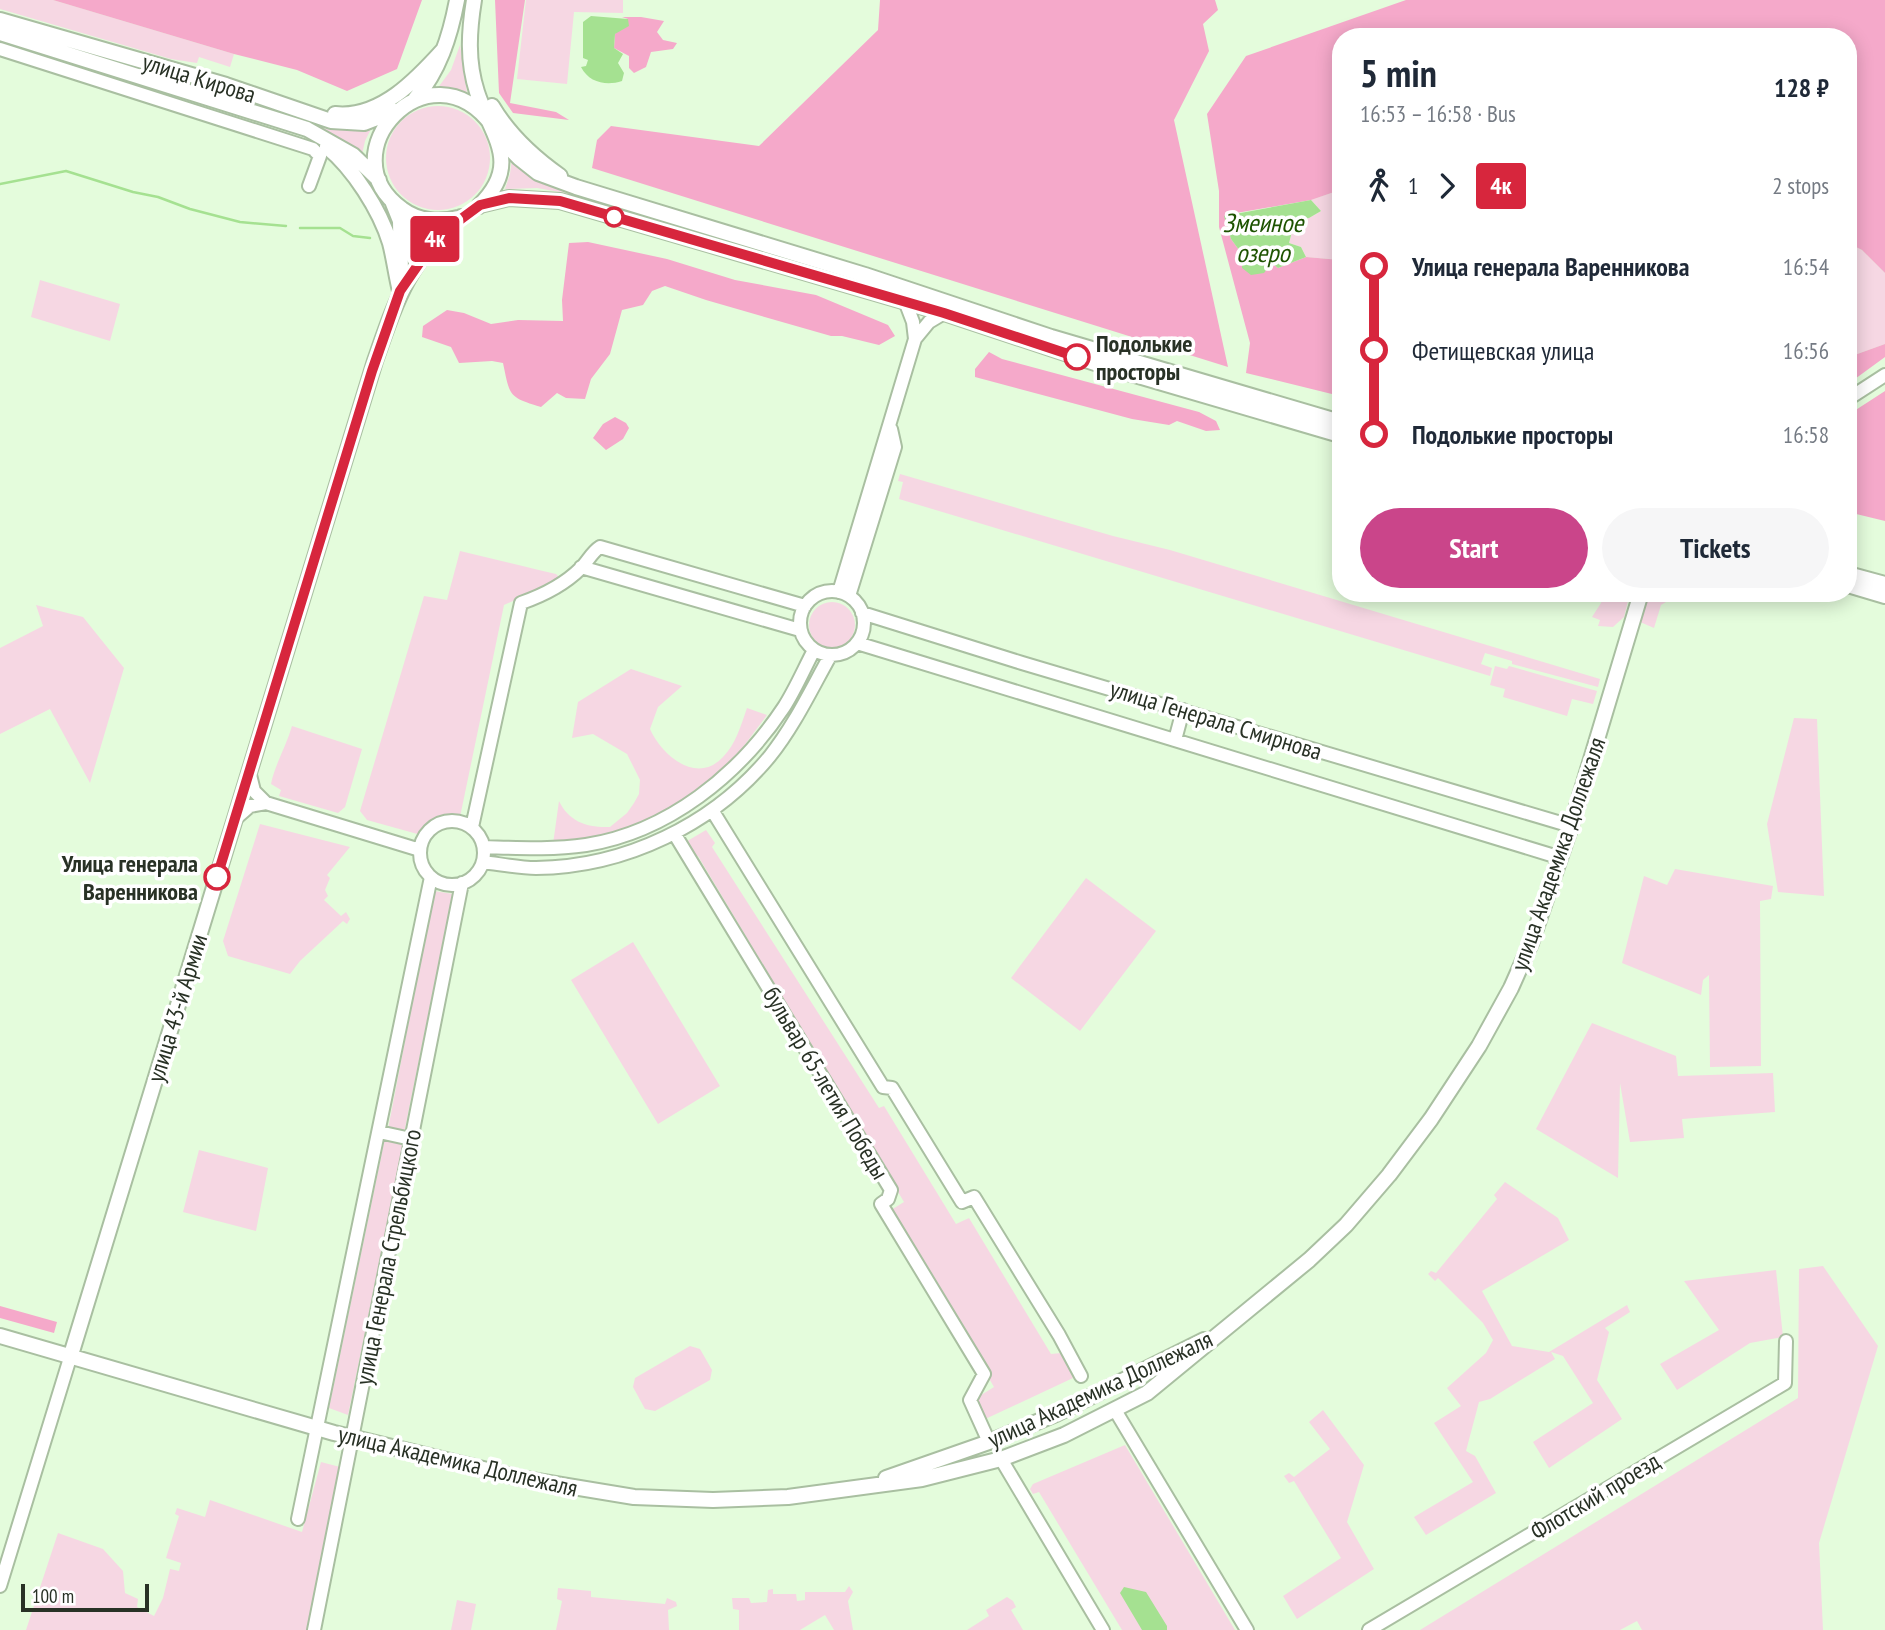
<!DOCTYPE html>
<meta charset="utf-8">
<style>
body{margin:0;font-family:"PT Sans Narrow",sans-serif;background:#f6f6f7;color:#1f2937;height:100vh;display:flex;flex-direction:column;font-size:26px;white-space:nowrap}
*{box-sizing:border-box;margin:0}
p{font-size:23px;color:#747a83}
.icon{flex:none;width:38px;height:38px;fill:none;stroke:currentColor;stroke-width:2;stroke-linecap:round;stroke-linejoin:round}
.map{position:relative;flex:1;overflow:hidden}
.side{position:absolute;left:1332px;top:28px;width:525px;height:574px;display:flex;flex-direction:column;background:#fff;border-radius:28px;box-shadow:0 4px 18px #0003}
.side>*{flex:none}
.badge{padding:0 14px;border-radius:5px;font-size:24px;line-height:46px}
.scale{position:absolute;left:21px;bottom:18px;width:128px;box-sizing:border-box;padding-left:7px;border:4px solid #283125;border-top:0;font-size:19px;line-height:24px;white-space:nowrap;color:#283125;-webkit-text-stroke:5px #fff;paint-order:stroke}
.map>.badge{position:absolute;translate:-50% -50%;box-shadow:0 0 0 4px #fff}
.legs{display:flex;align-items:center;gap:10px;height:77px;padding:0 28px;font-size:23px}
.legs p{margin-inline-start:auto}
.overview{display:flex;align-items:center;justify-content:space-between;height:119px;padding:0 28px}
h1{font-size:38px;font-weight:600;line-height:52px}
.button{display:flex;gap:14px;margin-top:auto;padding:14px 28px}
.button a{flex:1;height:80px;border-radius:42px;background:#ca458a;color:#fff;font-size:28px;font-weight:600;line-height:80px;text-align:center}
.button a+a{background:#f6f6f7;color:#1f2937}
ul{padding:0 28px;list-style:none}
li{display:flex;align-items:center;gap:24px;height:84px;font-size:26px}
li i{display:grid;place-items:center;width:10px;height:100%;margin:0 9px;background:currentColor}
li i::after{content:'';width:18px;height:18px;margin:-9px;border:5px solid;border-radius:50%;background:#fff}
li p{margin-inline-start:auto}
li:first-child i{background:linear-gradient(#0000 50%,currentColor 0)}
li:last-child i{background:linear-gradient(currentColor 50%,#0000 0)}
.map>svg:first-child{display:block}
.green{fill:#f6d7e3}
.forest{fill:#f5a9ca}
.water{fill:#a5e191}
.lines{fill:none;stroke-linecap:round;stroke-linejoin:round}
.stream{stroke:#a5e191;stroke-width:2.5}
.minor-casing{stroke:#a9bfa1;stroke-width:16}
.major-casing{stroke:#a9bfa1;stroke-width:18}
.minor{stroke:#fff;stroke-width:12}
.major{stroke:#fff;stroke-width:14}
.line-1-casing{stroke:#fff;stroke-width:16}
.line-1{stroke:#d7263d;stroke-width:10}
.stop-1-dot{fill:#fff;stroke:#d7263d;stroke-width:3.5}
.labels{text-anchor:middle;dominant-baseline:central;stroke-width:7;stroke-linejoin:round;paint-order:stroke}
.street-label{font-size:24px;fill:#283125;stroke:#fff}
.stop-label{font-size:24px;font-weight:bold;fill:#283125;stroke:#fff;text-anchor:start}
.water-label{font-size:26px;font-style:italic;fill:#1d5300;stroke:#fff}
</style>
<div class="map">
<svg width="1885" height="1630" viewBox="0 0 1885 1630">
<rect width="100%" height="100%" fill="#e4fcdc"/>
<path class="green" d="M 0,0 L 53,0 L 234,54 L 230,67 L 199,57 L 197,63 L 171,59 L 0,9 Z
M 526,0 L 623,0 L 623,13 L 574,12 L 567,84 L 517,79 Z
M 460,45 L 467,93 L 437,89 L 451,70 Z
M386 158a52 52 0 1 1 104 0a52 52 0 1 1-104 0Z
M 372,127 L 365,141 L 361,159 L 341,141 L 320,128 L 344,130 Z
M 512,158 L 541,181 L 565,193 L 537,188 L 505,189 L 510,174 Z
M 1340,190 L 1340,260 L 1306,257 L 1301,247 L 1289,243 L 1293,228 L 1290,220 L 1309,218 L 1321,211 L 1311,200 Z
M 1848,243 L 1862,250 L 1885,273 L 1885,344 L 1849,357 Z
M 40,280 L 120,304 L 110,341 L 31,317 Z
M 900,474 L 1113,536 L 1170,550 L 1600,679 L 1598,687 L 1512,664 L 1512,661 L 1485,653 L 1481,664 L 1492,668 L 1490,676 L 899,499 L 903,482 L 898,481 Z
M 460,551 L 543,571 L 556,574 L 561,579 L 504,605 L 460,817 C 443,817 431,820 421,835 L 367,820 L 360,811 L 424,596 L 447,600 Z
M 1604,593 L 1630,593 L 1624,617 L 1613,627 L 1598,626 L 1600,620 L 1592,617 L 1601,603 Z
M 1650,593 L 1681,593 L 1661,605 L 1654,628 L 1640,622 Z
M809 625a23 23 0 1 1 46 0a23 23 0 1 1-46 0Z
M 36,605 L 83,617 L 124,668 L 90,783 L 50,709 L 0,734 L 0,648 L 43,626 Z
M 1495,666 L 1507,669 L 1509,666 L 1597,691 L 1593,704 L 1572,699 L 1567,716 L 1503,697 L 1505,689 L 1490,685 Z
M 631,669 L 682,686 L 658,707 L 650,729 C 662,756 697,785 723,757 C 736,744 741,725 747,708 L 767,715 L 723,774 L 674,808 L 628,829 L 596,839 L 553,844 L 559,801 C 569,822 588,828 610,827 L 627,813 L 634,803 L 639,794 L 640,780 L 627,754 L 593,734 L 572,738 L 578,702 Z
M 1794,718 L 1817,719 L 1824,896 L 1778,892 L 1767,824 Z
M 292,726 L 362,749 L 345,807 L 338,813 L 279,796 L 281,790 L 271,784 C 275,764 286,747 292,726 Z
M 260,824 L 350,847 L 327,875 L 330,878 L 325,890 L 328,896 L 324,900 L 341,916 L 346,912 L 350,919 L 347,924 L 343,921 L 300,961 L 290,974 L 228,956 L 223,941 Z
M 706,830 L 715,843 L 712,847 L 879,1108 L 884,1106 L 956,1224 L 969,1218 L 1051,1354 L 1061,1353 L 1073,1378 L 981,1421 L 970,1402 L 994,1387 L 891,1210 L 904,1202 L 698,856 L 693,857 L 684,843 Z
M 1675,869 L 1773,886 L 1771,899 L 1760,901 L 1761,1066 L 1710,1067 L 1709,975 L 1703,980 L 1701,995 L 1622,963 L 1644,876 L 1667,885 Z
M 1086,878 L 1156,931 L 1080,1031 L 1011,978 Z
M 434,891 L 453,894 L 404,1133 L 388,1129 Z
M 633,942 L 720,1086 L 658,1124 L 571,980 Z
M 1592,1023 L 1676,1056 L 1678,1076 L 1773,1073 L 1775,1112 L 1682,1119 L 1684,1138 L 1630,1142 L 1620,1083 L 1618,1178 L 1536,1129 Z
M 385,1138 L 404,1142 L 348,1415 L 329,1408 Z
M 199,1150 L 268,1168 L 256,1231 L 183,1212 Z
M 1505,1182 L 1558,1218 L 1569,1240 L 1482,1291 L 1512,1346 L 1549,1352 L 1627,1305 L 1630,1312 L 1605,1328 L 1609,1332 L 1597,1380 L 1622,1419 L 1549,1468 L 1533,1442 L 1593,1403 L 1563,1356 L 1551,1352 L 1555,1359 L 1490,1399 L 1479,1402 L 1466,1451 L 1475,1456 L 1496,1493 L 1426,1535 L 1414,1517 L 1473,1482 L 1434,1423 L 1461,1406 L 1447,1388 L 1486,1353 L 1493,1340 L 1483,1323 L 1438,1278 L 1435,1281 L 1428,1274 L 1431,1271 L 1436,1273 L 1497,1199 L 1494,1195 Z
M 1823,1266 L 1878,1346 L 1819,1543 L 1823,1630 L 1642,1630 L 1637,1621 L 1620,1630 L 1420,1630 L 1798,1398 L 1799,1269 Z
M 1776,1270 L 1783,1337 L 1750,1343 L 1677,1390 L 1660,1364 L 1719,1330 L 1684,1281 Z
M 690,1346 L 700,1349 L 712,1370 L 710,1380 L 655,1411 L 645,1409 L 633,1387 L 635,1378 Z
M 1323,1410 L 1364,1465 L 1347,1522 L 1374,1569 L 1297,1619 L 1283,1596 L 1341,1558 L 1294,1481 L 1289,1483 L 1284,1476 L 1289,1473 L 1294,1477 L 1330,1449 L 1309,1422 Z
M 1125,1445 L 1235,1630 L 1122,1630 L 1039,1492 L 1033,1494 L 1030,1489 L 1033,1484 Z
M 321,1462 L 340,1467 L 308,1630 L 26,1630 L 58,1533 L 103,1549 L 123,1571 L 125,1593 L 138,1599 L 137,1607 L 154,1616 L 163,1598 L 170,1569 L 179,1571 L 181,1563 L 166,1558 L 179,1516 L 175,1514 L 177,1508 L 205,1517 L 210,1500 L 302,1532 Z
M 849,1586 L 853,1592 L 848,1601 L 853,1630 L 834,1630 L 825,1615 L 800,1630 L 739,1630 L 739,1610 L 733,1609 L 732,1598 L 749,1598 L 751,1603 L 767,1602 L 768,1590 L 773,1589 L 773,1594 L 796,1594 L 797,1601 L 805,1600 L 805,1592 L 845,1592 Z
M 558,1588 L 591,1591 L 591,1597 L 665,1604 L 667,1598 L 676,1602 L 677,1606 L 668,1610 L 669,1630 L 556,1630 L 562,1601 L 557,1599 Z
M 1007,1597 L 1013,1601 L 1016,1607 L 1011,1610 L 1023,1630 L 967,1630 L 989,1616 L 986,1610 Z
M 457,1600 L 476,1604 L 471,1630 L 451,1630 Z"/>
<path class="forest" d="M 53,0 L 422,0 L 397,69 L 347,91 L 297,70 L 234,54 Z
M 495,0 L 525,0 L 510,103 L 556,112 L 569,120 L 513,113 L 499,93 Z
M 880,0 L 1215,0 L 1218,10 L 1203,24 L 1209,51 L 1174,120 L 1228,367 L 592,168 L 597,140 L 611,126 L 759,146 L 878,30 Z
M 1406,0 L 1885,0 L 1885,273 L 1862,250 L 1848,243 L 1848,37 L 1340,37 L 1340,190 L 1311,200 L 1225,215 L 1231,239 L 1242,254 L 1242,268 L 1273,263 L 1278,268 L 1306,257 L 1340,260 L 1340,396 L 1246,373 L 1250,343 L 1219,227 L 1219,191 L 1207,114 L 1246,56 Z
M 622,17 L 641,17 L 664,21 L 657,32 L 663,40 L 677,43 L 673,49 L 651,52 L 646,67 L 634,73 L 629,68 L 629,56 L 614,48 L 615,34 L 628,19 Z
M 588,242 L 667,259 L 735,280 L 816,295 L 888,325 L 895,336 L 879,345 L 842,336 L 831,336 L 706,300 L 665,286 L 652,291 L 643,305 L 622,310 L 610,354 L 591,379 L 585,399 L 566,398 L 557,393 L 541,407 C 508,397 510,396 503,363 L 492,361 L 459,363 L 451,347 L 422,337 L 423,326 L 447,310 L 464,313 L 491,324 L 518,320 L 563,321 L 562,300 L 569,243 Z
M 1885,344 L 1885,357 L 1848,384 L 1848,355 L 1849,357 Z
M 989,352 L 1002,359 L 1199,412 L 1216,421 L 1220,430 L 1206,431 L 1177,421 L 1169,425 L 1132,419 L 975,377 L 975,369 Z
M 1885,391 L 1885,521 L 1848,512 L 1848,415 Z
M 615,417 L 626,423 L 629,428 L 623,439 L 606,450 L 593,438 L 603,424 Z
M 0,1306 L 57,1322 L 54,1333 L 0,1318 Z"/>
<path class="water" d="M 591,16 L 628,19 L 629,26 L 615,34 L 614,48 L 623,54 L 618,63 L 624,73 L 622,81 C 607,86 589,83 581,67 L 586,66 L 588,60 L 583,58 L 583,22 Z
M 1311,200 L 1321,211 L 1309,218 L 1290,221 L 1293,228 L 1289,243 L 1301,247 L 1306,257 L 1278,268 L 1272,263 L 1264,273 L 1251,275 L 1242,268 L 1242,254 L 1231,239 L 1224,216 Z
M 1124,1587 L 1146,1592 L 1167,1626 L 1167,1630 L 1142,1630 L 1120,1593 Z"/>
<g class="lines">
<path class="stream" d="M 0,184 L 66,171 L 133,192 L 158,197 L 190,209 L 240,222 L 286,226
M 300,228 L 340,228 L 353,236 L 370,238"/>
<g class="minor-casing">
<path id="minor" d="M 0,49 L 313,149 L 320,156 L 309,186
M 915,339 L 929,322 L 944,313
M 1848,399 L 1885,375
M 581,567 L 800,630
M800 623a32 32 0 1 1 64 0a32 32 0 1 1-64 0Z
M 839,592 L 915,339 L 913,322 L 905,301
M 849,596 L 895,447 L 891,429
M 862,613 L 1022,663 L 1571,826
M 857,643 L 1561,858
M 1175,740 L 1183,710
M 249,771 L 254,791 L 266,803 L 420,850
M 712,810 L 883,1087 L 892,1088 L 962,1202 L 974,1197 L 1059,1335 L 1081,1376
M 234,820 L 250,806 L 266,803
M420 853a32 32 0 1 1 64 0a32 32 0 1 1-64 0Z
M 472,827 L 521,603 C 544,595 564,585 581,568 C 588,561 592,552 600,547 L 805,606
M 674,833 L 891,1190 L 888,1199 L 881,1204 L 984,1374 L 970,1400 L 989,1442
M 484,847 C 518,848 552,850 586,845 C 668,832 739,775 784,707 C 795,690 804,669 814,650
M 483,862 C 500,864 519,868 536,868 C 625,867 713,825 770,756 C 794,726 811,690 830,656
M 379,1132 L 411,1139
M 1115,1410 L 1247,1630
M 1001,1459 L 1103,1630
M 298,1519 L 431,877
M 0,1586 L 70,1358
M 314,1630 L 462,883
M 1369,1630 L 1785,1383 L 1786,1341"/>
</g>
<g class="major-casing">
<path id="major" d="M 474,0 C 469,31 467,61 477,92 C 491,136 523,163 479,206
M 0,20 L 226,85 L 331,121 L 364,123 L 395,111
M 0,33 L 307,129 L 353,155 L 379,180
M 415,99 C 439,71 450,37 457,0
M 492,106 C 509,135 533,157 560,176
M 335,114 C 380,119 417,79 444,49
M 497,135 L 519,158 L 538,173 L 576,187 L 865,275 L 1051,337 L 1340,422
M 327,147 C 353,168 380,210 390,243 C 394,258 396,275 400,291
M 392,201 L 400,221 L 401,273
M 480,205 L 509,198 L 560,201 L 944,313 L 1101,365 L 1340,435
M 458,218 C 439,223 418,221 402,209 C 325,154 429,41 492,125
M 1848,574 L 1885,584
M 1848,585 L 1885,596
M 0,1336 L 334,1433 L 525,1479 L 634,1497 L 713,1500 L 788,1497 L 922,1479 L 1001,1459 L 1064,1435 L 1147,1393 L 1309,1260 L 1346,1225 L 1389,1175 L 1431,1119 L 1479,1046 L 1511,988 L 1531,943 L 1571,826 L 1641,593
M 70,1358 L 375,361 C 396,301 409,259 461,217
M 886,1478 L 989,1442 L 1056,1414 L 1204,1340"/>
</g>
<use href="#minor" class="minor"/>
<use href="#major" class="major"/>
</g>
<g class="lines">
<g class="line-1-casing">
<path id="line-1" d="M 217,877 L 372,371 L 400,291 L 438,236 L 480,205 L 509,198 L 560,201 L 944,313 L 1077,357"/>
</g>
<use href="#line-1" class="line-1"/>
</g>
<g class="stop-1-dot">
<circle cx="614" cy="217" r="9"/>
<circle cx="1077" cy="357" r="12"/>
<circle cx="217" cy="877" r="12"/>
</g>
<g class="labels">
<g class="street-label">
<text transform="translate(199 78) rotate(17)">улица Кирова</text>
<text transform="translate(1216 720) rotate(17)">улица Генерала Смирнова</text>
<text transform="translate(1558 854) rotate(-71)">улица Академика Доллежаля</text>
<text transform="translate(177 1008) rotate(-73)">улица 43-й Армии</text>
<text transform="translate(826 1083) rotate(59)">бульвар 65-летия Победы</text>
<text transform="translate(388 1257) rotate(-79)">улица Генерала Стрельбицкого</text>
<text transform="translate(1100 1389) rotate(-25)">улица Академика Доллежаля</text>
<text transform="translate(458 1461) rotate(13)">улица Академика Доллежаля</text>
<text transform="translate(1595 1496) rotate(-31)">Флотский проезд</text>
</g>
<g class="stop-label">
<text x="1096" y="343">Подолькие<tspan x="1096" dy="28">просторы</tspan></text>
<text x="198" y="863" text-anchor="end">Улица генерала<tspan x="198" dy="28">Варенникова</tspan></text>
</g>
<g class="water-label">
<text x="1263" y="222">Змеиное<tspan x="1263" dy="30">озеро</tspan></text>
</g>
</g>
</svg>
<div class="scale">100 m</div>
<b class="badge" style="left:435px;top:239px;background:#d7263d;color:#fff">4к</b>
<section class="side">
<div class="overview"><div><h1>5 min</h1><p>16:53 – 16:58 · Bus</p></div><b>128 ₽</b></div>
<div class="legs"><svg class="icon" aria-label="walk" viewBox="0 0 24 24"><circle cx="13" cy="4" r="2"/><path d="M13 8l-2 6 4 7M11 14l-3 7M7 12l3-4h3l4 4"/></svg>1<svg class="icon" aria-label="forward" viewBox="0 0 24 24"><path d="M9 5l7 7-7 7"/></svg><b class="badge" style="background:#d7263d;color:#fff">4к</b><p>2 stops</p></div>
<ul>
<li><i style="color:#d7263d"></i><b>Улица генерала Варенникова</b><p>16:54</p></li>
<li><i style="color:#d7263d"></i><span>Фетищевская улица</span><p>16:56</p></li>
<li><i style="color:#d7263d"></i><b>Подолькие просторы</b><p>16:58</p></li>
</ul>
<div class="button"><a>Start</a><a>Tickets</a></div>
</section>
</div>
